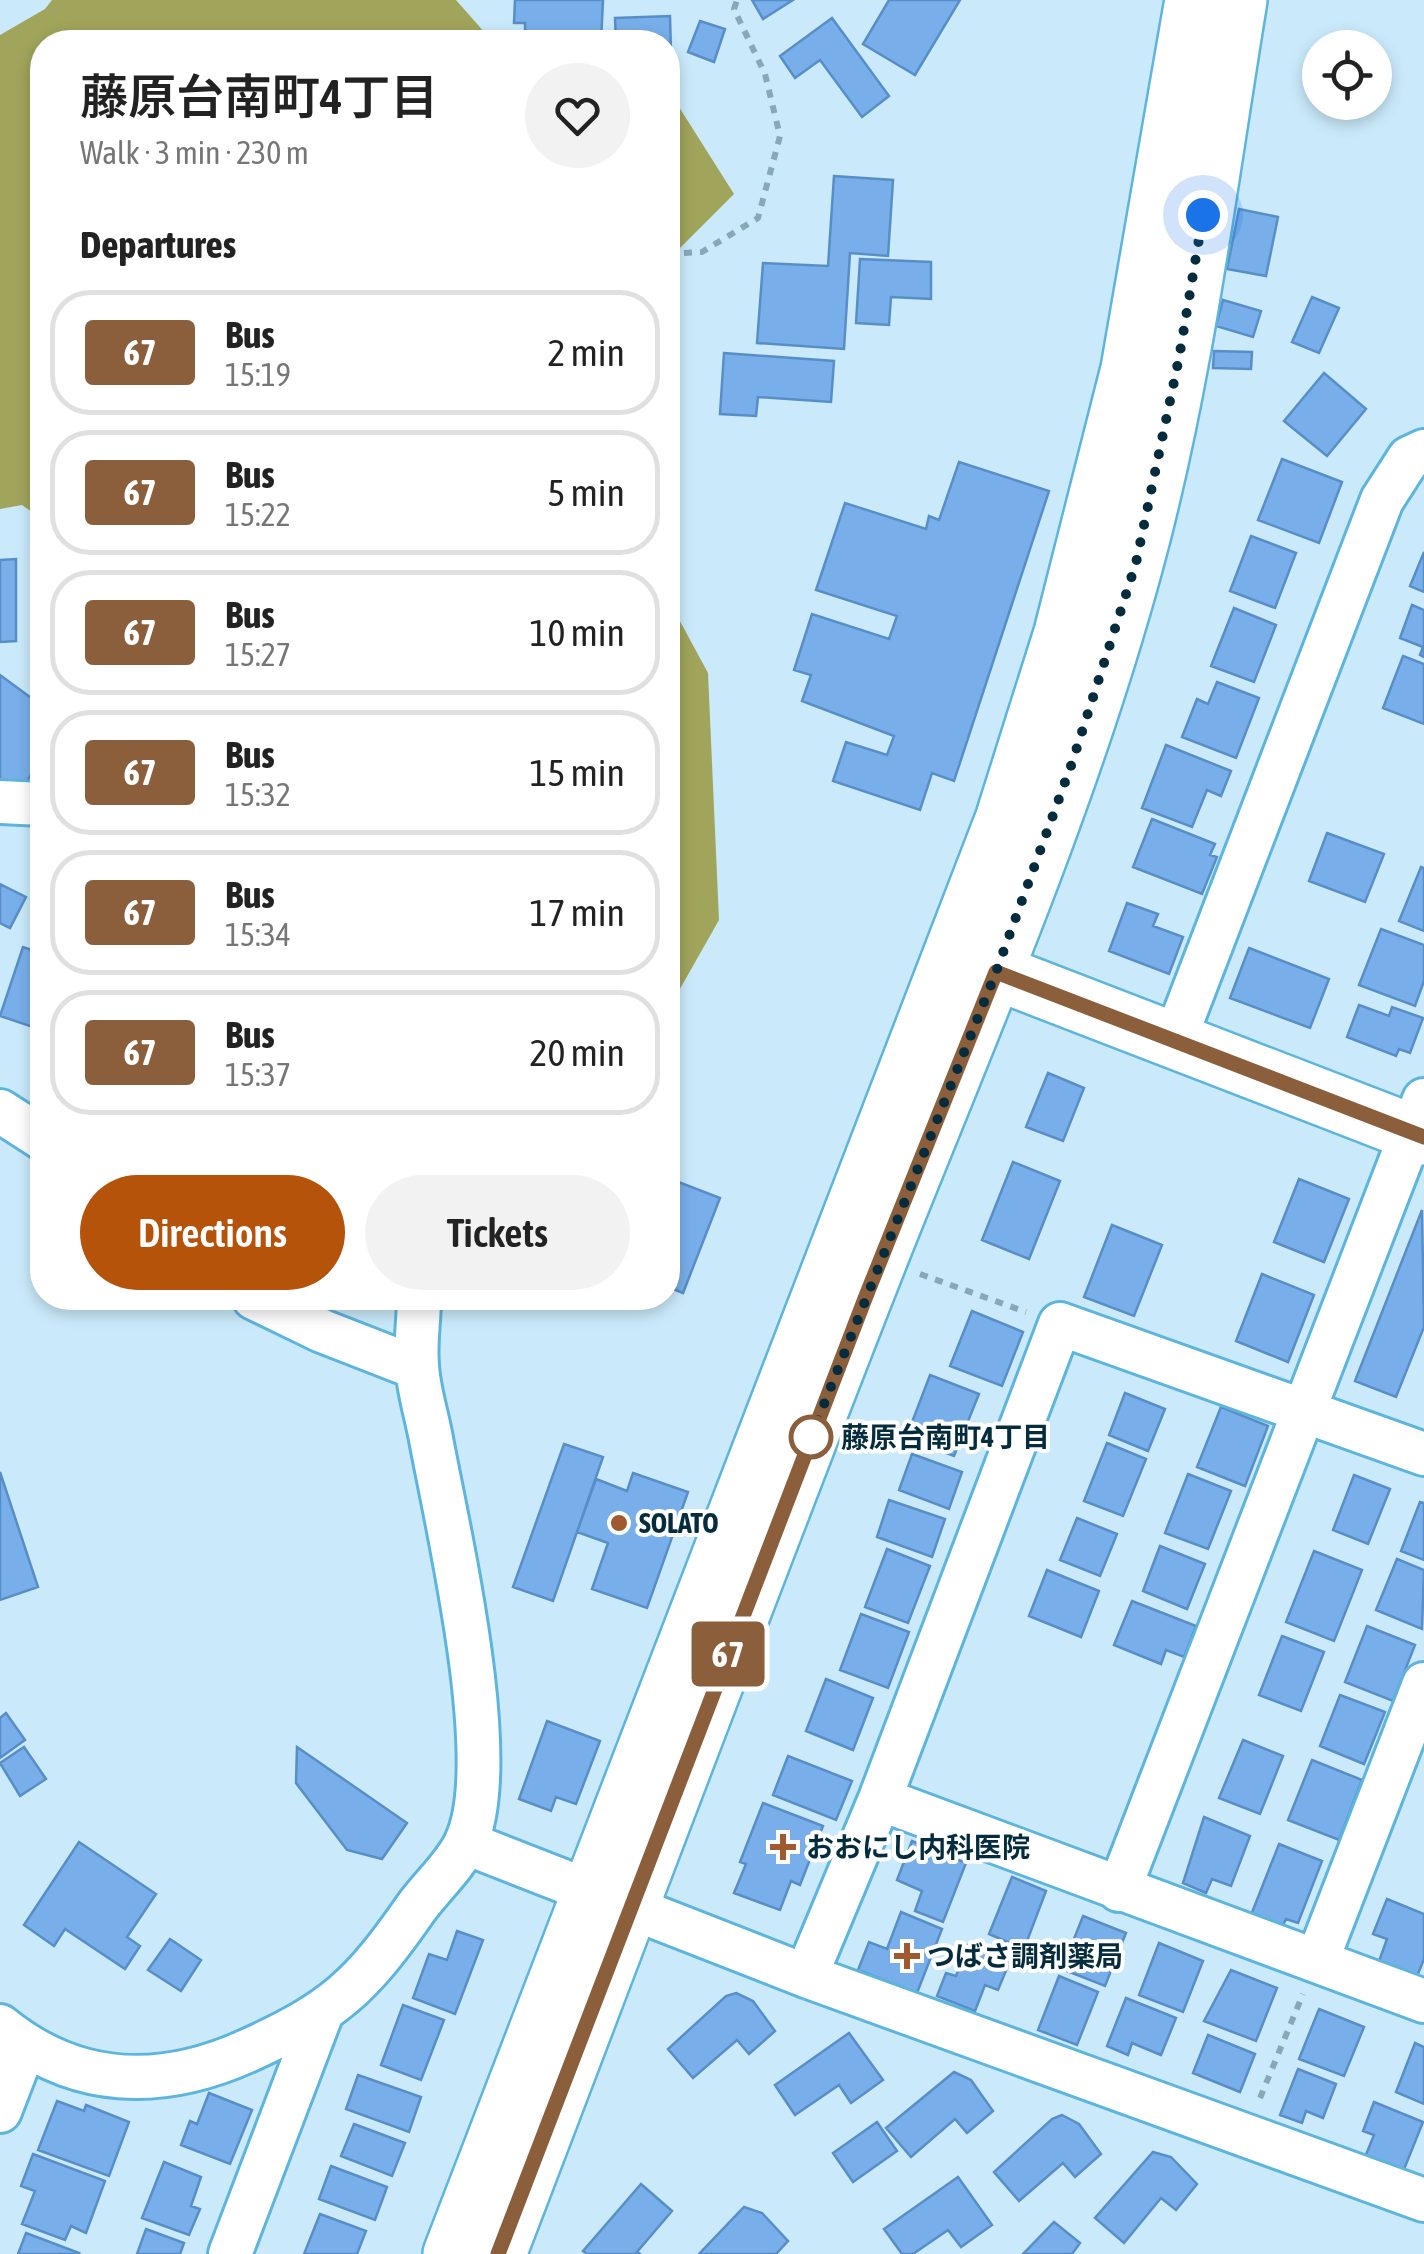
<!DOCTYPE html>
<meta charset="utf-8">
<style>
body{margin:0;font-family:"Asap Condensed","Noto Sans JP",sans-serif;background:#f2f2f2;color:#222;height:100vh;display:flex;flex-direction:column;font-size:38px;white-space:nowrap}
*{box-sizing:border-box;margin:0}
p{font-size:32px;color:#767676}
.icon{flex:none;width:55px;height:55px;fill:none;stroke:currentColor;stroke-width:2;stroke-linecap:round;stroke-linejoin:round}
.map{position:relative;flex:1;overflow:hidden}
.sheet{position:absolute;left:30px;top:30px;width:650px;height:1280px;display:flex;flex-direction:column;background:#fff;border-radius:40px;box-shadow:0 5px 15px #0003}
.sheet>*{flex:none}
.badge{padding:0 20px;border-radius:8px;font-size:35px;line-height:65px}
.controls{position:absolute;left:1302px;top:30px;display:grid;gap:20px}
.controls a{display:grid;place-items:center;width:90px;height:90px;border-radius:50%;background:#fff;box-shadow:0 5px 15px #0003;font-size:50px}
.you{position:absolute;width:50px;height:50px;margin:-25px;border:8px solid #fff;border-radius:50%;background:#1a73e8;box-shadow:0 0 0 15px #1a73e833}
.map>.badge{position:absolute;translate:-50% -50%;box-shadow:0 0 0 5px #fff}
h2{padding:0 50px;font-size:38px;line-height:90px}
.round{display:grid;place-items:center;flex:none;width:105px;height:105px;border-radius:52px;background:#f2f2f2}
.summary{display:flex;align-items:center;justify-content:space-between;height:170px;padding:0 50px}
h1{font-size:48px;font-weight:600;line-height:75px}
.action{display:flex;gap:20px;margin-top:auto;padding:20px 50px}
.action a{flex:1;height:115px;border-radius:60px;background:#b45309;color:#fff;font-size:40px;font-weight:600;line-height:115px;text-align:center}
.action a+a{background:#f2f2f2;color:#222}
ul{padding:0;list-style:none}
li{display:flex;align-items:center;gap:30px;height:125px;margin:0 20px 15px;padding:0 30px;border:5px solid #e0e0e0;border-radius:40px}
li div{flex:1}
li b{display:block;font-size:38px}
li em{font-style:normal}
li .badge{min-width:110px;font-weight:700;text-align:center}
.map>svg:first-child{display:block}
.forest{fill:#a1a45b}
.building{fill:#78afea;stroke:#588ec7;stroke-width:2.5}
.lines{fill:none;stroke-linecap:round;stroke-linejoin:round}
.street-casing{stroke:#5db5de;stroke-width:48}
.secondary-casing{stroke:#5db5de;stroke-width:60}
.path{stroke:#86a9ba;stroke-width:6;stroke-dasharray:8 8;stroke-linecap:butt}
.street{stroke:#fff;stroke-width:42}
.secondary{stroke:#fff;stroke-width:55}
.line-casing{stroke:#fff;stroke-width:22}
.line{stroke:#8b5e3c;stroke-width:15}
.walk{stroke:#042c3d;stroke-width:10;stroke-dasharray:0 18}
.stop-dot{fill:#fff;stroke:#8b5e3c;stroke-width:5}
.poi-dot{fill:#a05a2f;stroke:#fff;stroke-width:4}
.labels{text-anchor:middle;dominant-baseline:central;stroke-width:8;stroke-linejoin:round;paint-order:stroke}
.stop-label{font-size:28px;font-weight:bold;fill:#042c3d;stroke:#fff;text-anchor:start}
.poi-label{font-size:28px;font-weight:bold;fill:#042c3d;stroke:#fff;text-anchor:start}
</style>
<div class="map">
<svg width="1424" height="2254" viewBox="0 0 1424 2254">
<rect width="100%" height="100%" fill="#caeafb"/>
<path class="forest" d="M 52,0 L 456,0 L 493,42 L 42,42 L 42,519 L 22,505 L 0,509 L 0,35 L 45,9 Z
M 679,107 L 734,194 L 668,260 L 668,108 Z
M 668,599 L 708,673 L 719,920 L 668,1010 Z"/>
<path class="building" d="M 515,0 L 603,0 L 601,42 L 525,42 L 525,23 L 514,23 Z
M 752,0 L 793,0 L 763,19 Z
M 889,0 L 960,0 L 915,75 L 863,44 Z
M 670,16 L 671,53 L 668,42 L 616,42 L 615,18 Z
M 832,18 L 889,96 L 862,117 L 820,60 L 795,78 L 780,56 Z
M 700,21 L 725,29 L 714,62 L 688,52 Z
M 834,176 L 893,180 L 888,256 L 850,253 L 844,349 L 757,343 L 763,263 L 828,266 Z
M 1239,209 L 1278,217 L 1266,276 L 1227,269 Z
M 860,259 L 931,262 L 931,299 L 891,297 L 889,325 L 856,323 Z
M 1312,297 L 1339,308 L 1319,353 L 1292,342 Z
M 1223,300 L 1261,311 L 1253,337 L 1216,326 Z
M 1214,351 L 1252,352 L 1251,369 L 1213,368 Z
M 724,353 L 834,361 L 831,402 L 758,397 L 756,416 L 720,414 Z
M 1324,373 L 1366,409 L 1327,456 L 1284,421 Z
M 1282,459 L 1342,482 L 1319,543 L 1258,520 Z
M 959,462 L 1049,491 L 954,781 L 932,773 L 920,810 L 833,781 L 846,742 L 887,755 L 894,736 L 802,701 L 811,675 L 794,670 L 812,614 L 889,639 L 897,616 L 816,590 L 845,503 L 926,529 L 929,516 L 939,520 Z
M 1251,536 L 1296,553 L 1275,608 L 1230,591 Z
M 1424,552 L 1424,592 L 1410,586 Z
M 16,559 L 16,641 L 0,642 L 0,560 Z
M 1412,605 L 1424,610 L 1424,657 L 1420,655 L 1423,647 L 1400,638 Z
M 1234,608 L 1276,625 L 1254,682 L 1211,666 Z
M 1403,656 L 1424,664 L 1424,724 L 1383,708 Z
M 0,675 L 42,706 L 42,760 L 26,782 L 0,782 Z
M 1217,682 L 1259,698 L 1236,758 L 1182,737 L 1197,699 L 1208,704 Z
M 1166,745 L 1231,771 L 1221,796 L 1207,790 L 1192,827 L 1142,808 Z
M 1152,819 L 1215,844 L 1210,855 L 1217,857 L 1202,894 L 1133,867 Z
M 1327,833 L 1384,854 L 1365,902 L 1309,881 Z
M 1421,867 L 1424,868 L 1424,931 L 1399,921 Z
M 0,884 L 26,897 L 10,928 L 0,923 Z
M 1127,903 L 1158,914 L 1153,926 L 1183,937 L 1169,974 L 1109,951 Z
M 42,929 L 42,1030 L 0,1016 L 23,947 L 35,951 Z
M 1381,929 L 1424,945 L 1424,981 L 1415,1006 L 1359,985 Z
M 1249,948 L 1329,979 L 1310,1028 L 1230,998 Z
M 1359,1005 L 1389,1016 L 1392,1007 L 1423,1018 L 1410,1053 L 1399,1049 L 1396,1056 L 1347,1037 Z
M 1048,1073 L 1084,1088 L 1063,1141 L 1026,1127 Z
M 1013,1162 L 1060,1181 L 1029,1259 L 982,1240 Z
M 668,1178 L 720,1198 L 683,1293 L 668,1287 Z
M 1299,1179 L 1349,1199 L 1324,1262 L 1274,1242 Z
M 1422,1210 L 1424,1327 L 1396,1397 L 1355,1381 Z
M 1112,1225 L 1162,1245 L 1134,1316 L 1084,1297 Z
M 1262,1274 L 1314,1295 L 1288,1362 L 1236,1341 Z
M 972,1311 L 1023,1332 L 1002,1386 L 950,1366 Z
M 930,1375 L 979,1394 L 954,1456 L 906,1438 Z
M 1125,1393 L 1165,1409 L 1148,1451 L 1109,1435 Z
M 1221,1407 L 1268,1426 L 1245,1486 L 1197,1467 Z
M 1107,1443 L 1146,1459 L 1123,1516 L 1084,1501 Z
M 564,1444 L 603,1457 L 553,1601 L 513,1587 Z
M 912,1454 L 962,1472 L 949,1509 L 899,1490 Z
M 0,1472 L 38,1587 L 0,1600 Z
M 633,1473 L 688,1492 L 647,1608 L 592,1589 L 608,1543 L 577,1532 L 596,1479 L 627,1491 Z
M 1188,1474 L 1231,1491 L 1208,1549 L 1165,1533 Z
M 1354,1475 L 1390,1489 L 1368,1544 L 1333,1530 Z
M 889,1500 L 945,1519 L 932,1557 L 877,1537 Z
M 1420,1502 L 1424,1503 L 1424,1560 L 1401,1551 Z
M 1077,1518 L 1117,1534 L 1100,1576 L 1060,1560 Z
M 1160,1546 L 1205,1564 L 1187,1609 L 1143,1591 Z
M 887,1549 L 930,1566 L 908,1623 L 865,1607 Z
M 1314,1551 L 1362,1570 L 1334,1641 L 1286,1622 Z
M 1397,1559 L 1424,1570 L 1422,1629 L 1376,1610 Z
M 1047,1570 L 1099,1591 L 1081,1637 L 1029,1616 Z
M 1132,1601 L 1196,1626 L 1184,1657 L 1166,1650 L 1161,1664 L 1114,1645 Z
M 861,1614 L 909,1632 L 888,1688 L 840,1670 Z
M 1367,1626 L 1415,1645 L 1393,1701 L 1345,1682 Z
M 1282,1636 L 1324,1652 L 1301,1711 L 1259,1695 Z
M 826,1679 L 873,1698 L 853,1750 L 806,1731 Z
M 1340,1695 L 1385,1712 L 1364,1764 L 1320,1746 Z
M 6,1713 L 25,1740 L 0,1758 L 0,1718 Z
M 547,1721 L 600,1741 L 576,1804 L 556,1797 L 551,1811 L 519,1799 Z
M 1243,1740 L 1283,1756 L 1260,1814 L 1219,1798 Z
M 24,1747 L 46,1779 L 20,1796 L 0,1763 Z
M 297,1747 L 407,1823 L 382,1859 L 347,1850 L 296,1783 Z
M 788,1756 L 852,1781 L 836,1820 L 773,1795 Z
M 1312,1760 L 1362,1780 L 1339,1840 L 1288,1820 Z
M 763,1803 L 823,1826 L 800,1885 L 791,1881 L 780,1910 L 734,1893 L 746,1864 L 740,1862 Z
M 1204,1817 L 1250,1836 L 1231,1886 L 1212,1879 L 1206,1893 L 1183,1883 Z
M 912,1841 L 966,1863 L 943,1922 L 915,1911 L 922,1891 L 897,1880 Z
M 79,1842 L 156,1894 L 127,1937 L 140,1946 L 125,1969 L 65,1929 L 54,1946 L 24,1925 Z
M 1279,1844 L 1322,1861 L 1298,1923 L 1286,1919 L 1282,1927 L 1251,1915 Z
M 1012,1877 L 1046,1891 L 1024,1949 L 989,1934 Z
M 1387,1899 L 1424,1914 L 1424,1959 L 1416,1979 L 1378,1964 L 1387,1939 L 1373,1934 Z
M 901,1912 L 942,1929 L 917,1993 L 858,1970 L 869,1942 L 887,1949 Z
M 1083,1916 L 1126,1933 L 1105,1986 L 1062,1969 Z
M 457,1931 L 483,1940 L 455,2014 L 413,1998 L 429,1954 L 447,1960 Z
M 170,1939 L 201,1960 L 181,1991 L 148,1970 Z
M 1159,1943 L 1203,1961 L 1183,2012 L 1139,1995 Z
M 968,1945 L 1010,1961 L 998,1990 L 985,1985 L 975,2011 L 937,1996 L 946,1973 L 956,1976 Z
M 1231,1970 L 1277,1988 L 1256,2041 L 1204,2021 Z
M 1059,1976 L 1098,1992 L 1077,2045 L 1038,2030 Z
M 736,1993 L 753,2001 L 775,2031 L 749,2054 L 737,2040 L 693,2078 L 668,2049 L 726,1996 Z
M 1126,1998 L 1176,2018 L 1161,2055 L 1132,2043 L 1128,2055 L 1107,2046 Z
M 403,2005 L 444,2020 L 421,2080 L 381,2065 Z
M 1319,2009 L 1364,2027 L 1344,2076 L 1299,2059 Z
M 849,2033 L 883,2080 L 851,2103 L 839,2085 L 795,2115 L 775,2085 Z
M 1208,2035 L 1255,2054 L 1240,2092 L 1193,2073 Z
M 1415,2043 L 1424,2047 L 1424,2104 L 1396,2092 Z
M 1298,2069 L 1336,2084 L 1323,2118 L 1306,2111 L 1302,2123 L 1280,2115 Z
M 954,2072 L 971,2080 L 993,2111 L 967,2133 L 955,2119 L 911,2157 L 886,2128 Z
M 358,2075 L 421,2097 L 409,2132 L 346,2109 Z
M 209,2093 L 252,2110 L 230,2164 L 181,2145 L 190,2121 L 197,2124 Z
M 57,2101 L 84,2111 L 86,2105 L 129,2122 L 109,2176 L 38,2150 Z
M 1374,2102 L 1423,2122 L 1403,2172 L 1365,2157 L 1374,2135 L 1363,2131 Z
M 1062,2115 L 1079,2124 L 1101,2154 L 1075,2177 L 1063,2163 L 1019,2201 L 994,2172 L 1052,2119 Z
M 877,2122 L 897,2151 L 853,2182 L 833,2153 Z
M 354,2124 L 405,2143 L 392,2176 L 341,2156 Z
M 1153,2152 L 1171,2157 L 1197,2184 L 1176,2210 L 1161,2198 L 1124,2243 L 1095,2218 Z
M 33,2154 L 105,2181 L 86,2233 L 71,2226 L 65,2240 L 22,2224 L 35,2191 L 21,2186 Z
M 164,2162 L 201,2177 L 191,2206 L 200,2209 L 189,2235 L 142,2218 Z
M 331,2166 L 387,2187 L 375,2220 L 319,2199 Z
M 958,2177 L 992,2225 L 961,2247 L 948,2230 L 913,2254 L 902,2254 L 884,2229 Z
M 641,2184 L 672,2211 L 637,2252 L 640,2254 L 587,2254 L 583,2251 Z
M 744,2207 L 762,2213 L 788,2241 L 776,2254 L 699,2254 Z
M 320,2214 L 366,2231 L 357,2254 L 304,2254 Z
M 1054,2222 L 1080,2243 L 1072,2254 L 1023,2254 Z
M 146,2229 L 184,2243 L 180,2254 L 137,2254 Z
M 26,2233 L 79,2253 L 78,2254 L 18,2254 Z"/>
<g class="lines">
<g class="street-casing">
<path id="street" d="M 0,802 L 42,804
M 1175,1039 L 1382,500 L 1409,458 L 1424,451
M 0,1111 L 42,1138
M 254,1298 L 322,1331 L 417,1368
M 880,1799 L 1424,2001
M 466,1843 L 806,1976 L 1424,2200
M 1119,1890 L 1424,1100
M 1317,1961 L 1424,1684
M 806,1976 L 880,1799 L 1060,1324 L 1424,1454
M 0,2026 C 76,2088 160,2090 247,2051 C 335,2011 361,1987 416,1908 C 431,1887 456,1865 466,1842 C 503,1762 448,1530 431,1439 C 427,1416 418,1389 417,1365 C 415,1343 419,1320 419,1298
M 0,2111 L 25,2046
M 230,2254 L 321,2015"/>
</g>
<g class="secondary-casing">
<path id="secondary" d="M 960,958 L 1424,1137
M 451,2254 L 1003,820 L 1062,633 L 1129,369 L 1193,0
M 498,2254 C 625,1923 749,1590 879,1260 C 970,1031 1070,803 1135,564 C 1185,381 1208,188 1239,0"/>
</g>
<path class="path" d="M 668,254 L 702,252 L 758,218 L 780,136 L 765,74 L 734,9 L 737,0
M 920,1274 L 1026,1312
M 1260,2098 L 1303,1994"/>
<use href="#street" class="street"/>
<use href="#secondary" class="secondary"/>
</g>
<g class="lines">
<g class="line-casing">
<path id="line" d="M 498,2254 L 866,1296 L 996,972 L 1424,1137"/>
</g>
<use href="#line" class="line"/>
<path class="walk" d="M 811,1437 L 996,972 L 1072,763 L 1136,563 L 1179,358 L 1203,215"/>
</g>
<circle class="stop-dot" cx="811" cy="1437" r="20"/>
<g class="poi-dot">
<circle cx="619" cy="1523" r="10"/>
<path d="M778 1832h10v10h10v10h-10v10h-10v-10h-10v-10h10z"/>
<path d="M902 1941h10v10h10v10h-10v10h-10v-10h-10v-10h10z"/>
</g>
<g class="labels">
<g class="stop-label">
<text x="841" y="1437">藤原台南町4丁目</text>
</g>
<g class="poi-label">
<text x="639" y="1523">SOLATO</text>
<text x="806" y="1847">おおにし内科医院</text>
<text x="927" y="1956">つばさ調剤薬局</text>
</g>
</g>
</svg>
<div class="controls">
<a><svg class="icon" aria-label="locate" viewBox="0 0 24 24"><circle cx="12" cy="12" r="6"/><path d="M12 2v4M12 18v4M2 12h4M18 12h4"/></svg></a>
</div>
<div class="you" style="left:1203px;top:215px"></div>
<b class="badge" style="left:728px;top:1654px;background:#8b5e3c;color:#fff">67</b>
<section class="sheet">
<div class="summary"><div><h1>藤原台南町4丁目</h1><p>Walk · 3 min · 230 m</p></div><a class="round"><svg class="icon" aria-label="heart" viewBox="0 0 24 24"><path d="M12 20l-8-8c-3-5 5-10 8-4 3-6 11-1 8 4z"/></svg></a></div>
<h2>Departures</h2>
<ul>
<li><span class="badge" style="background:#8b5e3c;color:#fff">67</span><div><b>Bus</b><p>15:19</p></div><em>2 min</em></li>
<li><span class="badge" style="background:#8b5e3c;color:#fff">67</span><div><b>Bus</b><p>15:22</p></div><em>5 min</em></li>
<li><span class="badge" style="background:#8b5e3c;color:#fff">67</span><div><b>Bus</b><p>15:27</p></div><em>10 min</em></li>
<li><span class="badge" style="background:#8b5e3c;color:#fff">67</span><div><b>Bus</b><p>15:32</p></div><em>15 min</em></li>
<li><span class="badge" style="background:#8b5e3c;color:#fff">67</span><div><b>Bus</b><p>15:34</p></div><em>17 min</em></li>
<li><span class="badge" style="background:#8b5e3c;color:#fff">67</span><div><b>Bus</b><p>15:37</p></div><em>20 min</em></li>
</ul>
<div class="action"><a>Directions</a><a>Tickets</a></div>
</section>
</div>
